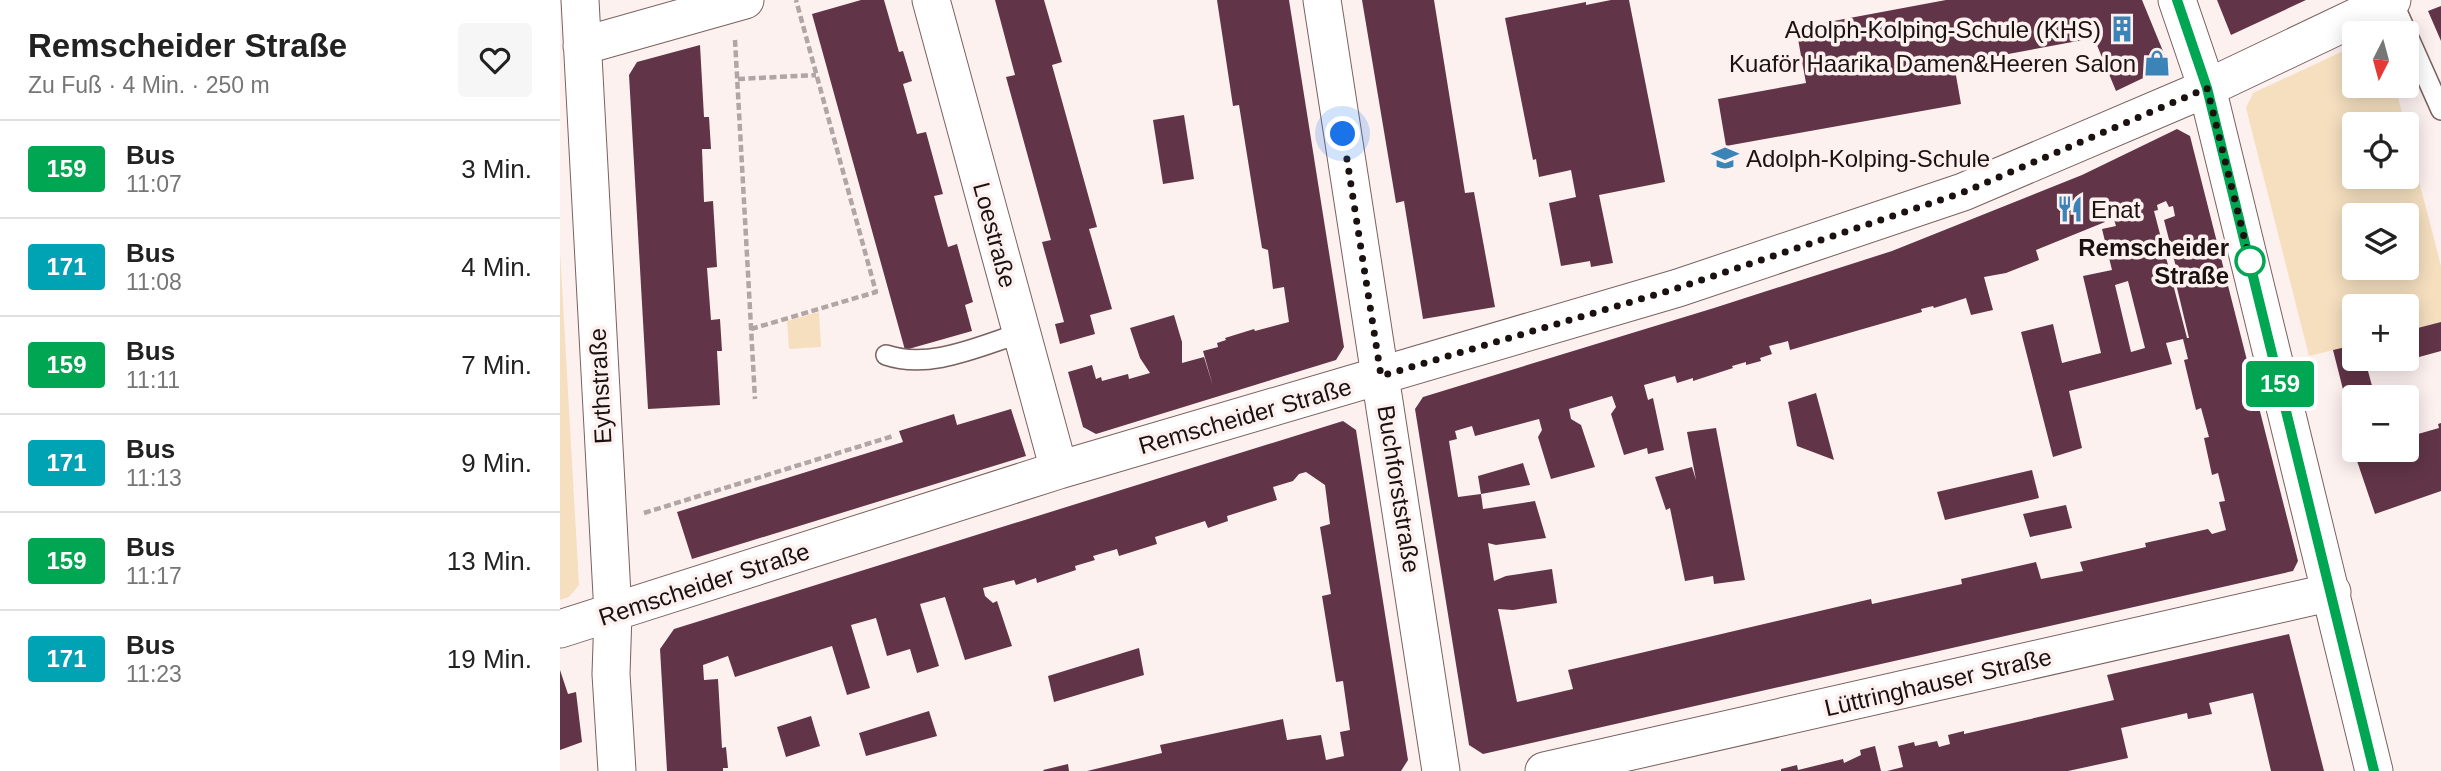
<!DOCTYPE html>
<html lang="de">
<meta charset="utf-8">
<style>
body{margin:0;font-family:Helvetica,sans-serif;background:#f6f6f6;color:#222;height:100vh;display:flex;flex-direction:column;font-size:26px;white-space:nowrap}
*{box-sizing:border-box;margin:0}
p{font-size:23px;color:#767676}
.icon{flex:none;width:38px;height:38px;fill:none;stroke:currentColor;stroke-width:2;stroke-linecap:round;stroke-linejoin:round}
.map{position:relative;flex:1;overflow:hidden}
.drawer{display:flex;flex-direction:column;background:#fff;width:560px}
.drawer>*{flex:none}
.badge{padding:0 14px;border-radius:5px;font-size:24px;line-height:46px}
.needle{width:46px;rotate:186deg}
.fabs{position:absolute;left:1782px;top:21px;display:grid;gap:14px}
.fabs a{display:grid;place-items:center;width:77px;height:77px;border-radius:7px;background:#fff;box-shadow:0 4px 18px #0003;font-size:35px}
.you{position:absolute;width:35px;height:35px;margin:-18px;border:5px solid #fff;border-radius:50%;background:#1a73e8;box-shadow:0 0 0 10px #1a73e833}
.map>.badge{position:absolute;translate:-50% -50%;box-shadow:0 0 0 4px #fff}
.round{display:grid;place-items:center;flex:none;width:74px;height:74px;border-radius:7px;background:#f6f6f6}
.summary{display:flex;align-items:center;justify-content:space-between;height:119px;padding:0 28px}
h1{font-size:33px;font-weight:700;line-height:52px}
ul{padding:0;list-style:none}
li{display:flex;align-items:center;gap:21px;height:98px;padding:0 28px;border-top:2px solid #e0e0e0}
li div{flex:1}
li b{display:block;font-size:26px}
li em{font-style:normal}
li .badge{min-width:77px;font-weight:700;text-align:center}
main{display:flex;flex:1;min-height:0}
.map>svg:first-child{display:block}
.green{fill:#f5dfbf;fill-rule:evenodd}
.building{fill:#613547;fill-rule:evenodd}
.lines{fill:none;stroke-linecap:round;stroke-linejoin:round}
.lane-casing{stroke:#7a6160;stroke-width:22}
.street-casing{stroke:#7a6160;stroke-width:39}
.path{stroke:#b1a6a5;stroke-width:4.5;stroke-dasharray:7 3.5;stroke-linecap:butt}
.lane{stroke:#fff;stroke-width:19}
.street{stroke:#fff;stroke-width:37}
.line-casing{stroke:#fff;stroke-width:16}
.line{stroke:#00a651;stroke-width:10}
.walk{stroke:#1b1111;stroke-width:7;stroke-dasharray:0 12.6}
.stop-dot{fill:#fff;stroke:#00a651;stroke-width:3.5}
.labels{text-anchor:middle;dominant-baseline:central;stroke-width:7;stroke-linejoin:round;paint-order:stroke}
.poi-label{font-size:24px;fill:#1b1111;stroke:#fdf1f0;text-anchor:end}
.street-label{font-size:24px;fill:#1b1111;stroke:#fdf1f0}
.stop-label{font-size:24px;font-weight:bold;fill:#1b1111;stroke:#fdf1f0;text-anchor:end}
</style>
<main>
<section class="drawer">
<div class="summary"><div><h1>Remscheider Straße</h1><p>Zu Fuß · 4 Min. · 250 m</p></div><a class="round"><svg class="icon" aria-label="heart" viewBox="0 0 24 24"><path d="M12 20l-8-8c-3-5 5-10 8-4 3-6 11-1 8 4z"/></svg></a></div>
<ul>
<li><span class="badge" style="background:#00a651;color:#fff">159</span><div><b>Bus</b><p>11:07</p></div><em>3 Min.</em></li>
<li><span class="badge" style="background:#00a3b4;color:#fff">171</span><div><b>Bus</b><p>11:08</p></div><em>4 Min.</em></li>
<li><span class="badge" style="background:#00a651;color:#fff">159</span><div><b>Bus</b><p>11:11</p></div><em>7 Min.</em></li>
<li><span class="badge" style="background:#00a3b4;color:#fff">171</span><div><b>Bus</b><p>11:13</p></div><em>9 Min.</em></li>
<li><span class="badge" style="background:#00a651;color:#fff">159</span><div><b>Bus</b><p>11:17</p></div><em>13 Min.</em></li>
<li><span class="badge" style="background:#00a3b4;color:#fff">171</span><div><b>Bus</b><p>11:23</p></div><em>19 Min.</em></li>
</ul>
</section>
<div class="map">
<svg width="1881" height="771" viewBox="0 0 1881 771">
<rect width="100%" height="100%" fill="#fdf1f0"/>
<path class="green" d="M 1794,46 L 1794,86 L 1835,86 L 1845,124 L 1794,124 L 1794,177 L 1846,177 L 1846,131 L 1881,266 L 1881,322 L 1846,331 L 1846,306 L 1794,306 L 1794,345 L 1749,356 L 1686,108 L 1693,93 ZM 1794,215 L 1846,215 L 1846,268 L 1794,268 Z
M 0,251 L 19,585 L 9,597 L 0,600 Z
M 259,312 L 261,347 L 229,349 L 227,321 Z"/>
<path class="building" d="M 301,0 L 324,0 L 339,52 L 343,51 L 352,81 L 343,84 L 357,134 L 366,132 L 383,194 L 374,196 L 388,247 L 397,244 L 413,302 L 405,305 L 412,331 L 345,350 L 252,14 Z
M 435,0 L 484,0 L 502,62 L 492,65 L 537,227 L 529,229 L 552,309 L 530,315 L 535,334 L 500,344 L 495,324 L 504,322 L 482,242 L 491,240 L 446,77 L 455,75 Z
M 657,0 L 729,0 L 784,347 L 776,360 L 536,434 L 523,427 L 508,372 L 532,365 L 536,379 L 541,377 L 542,381 L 568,374 L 569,379 L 590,373 L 580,358 L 570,328 L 614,315 L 622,342 L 622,363 L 644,357 L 653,386 L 643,351 L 658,347 L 657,343 L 666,340 L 665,338 L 694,329 L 695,331 L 729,322 L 724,287 L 713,289 L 708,250 L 702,248 L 679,105 L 673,106 Z
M 802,0 L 874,0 L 905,193 L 914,192 L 935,307 L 863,319 L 844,201 L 836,203 Z
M 1051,0 L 1069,0 L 1105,182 L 1039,195 L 1053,263 L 1031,267 L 1030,261 L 1001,266 L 989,203 L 1016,197 L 1011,170 L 979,177 L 976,159 L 973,160 L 945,18 L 1026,2 L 1026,5 Z
M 1386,0 L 1582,0 L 1605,56 L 1600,70 L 1556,91 L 1534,38 L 1394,64 L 1401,104 L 1166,146 L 1158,99 L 1246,83 L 1236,28 Z
M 1657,0 L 1746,0 L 1671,35 Z
M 1881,6 L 1881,41 L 1868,11 Z
M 140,45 L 144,117 L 149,117 L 151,149 L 142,149 L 144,202 L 153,201 L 157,267 L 147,268 L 151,320 L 160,319 L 162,351 L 157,351 L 160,405 L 88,409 L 69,75 L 77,62 Z
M 624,115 L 634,179 L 603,184 L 593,120 Z
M 1617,129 L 1630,136 L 1738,561 L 1733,571 L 967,744 L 923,754 L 909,745 L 855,409 L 863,397 L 1154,308 L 1332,251 L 1522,175 ZM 1606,201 L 1609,207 L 1613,206 L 1615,216 L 1604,220 L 1616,267 L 1612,267 L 1629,338 L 1627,338 L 1594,211 L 1598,210 L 1597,205 ZM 1551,210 L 1556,226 L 1542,229 L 1552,270 L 1523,276 L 1541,353 L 1502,363 L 1493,324 L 1461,332 L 1493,457 L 1522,448 L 1509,391 L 1612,364 L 1606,343 L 1623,339 L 1628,359 L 1624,360 L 1636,410 L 1641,408 L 1649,437 L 1644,438 L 1652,475 L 1658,473 L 1665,501 L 1659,502 L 1666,530 L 1652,534 L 1648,529 L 1585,543 L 1586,547 L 1520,562 L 1523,571 L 1481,579 L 1476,562 L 1401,579 L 1402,584 L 1312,604 L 1311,599 L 1008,670 L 1013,689 L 957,702 L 938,609 L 953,610 L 997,603 L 992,569 L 946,576 L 934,581 L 928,543 L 936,545 L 986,538 L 975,501 L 923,509 L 921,494 L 898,497 L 889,441 L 897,439 L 895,431 L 912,426 L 915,436 L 979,419 L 982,430 L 978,437 L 991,479 L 1035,467 L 1021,425 L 1011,419 L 1009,409 L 1052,396 L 1056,407 L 1051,414 L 1064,455 L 1087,448 L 1088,454 L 1104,450 L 1093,398 L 1088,400 L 1084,385 L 1115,376 L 1117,383 L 1133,378 L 1133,381 L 1173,368 L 1172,366 L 1186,362 L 1186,365 L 1201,361 L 1200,358 L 1212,354 L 1209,346 L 1228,341 L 1230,350 L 1362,312 L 1361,309 L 1373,306 L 1374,308 L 1406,298 L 1411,315 L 1433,310 L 1424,277 L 1446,273 L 1479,260 L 1476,250 L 1545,222 L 1542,215 ZM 1568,281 L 1585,348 L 1571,352 L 1555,285 Z
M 1881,322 L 1881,351 L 1808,371 L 1815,397 L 1794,397 L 1794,420 L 1791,421 L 1773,350 L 1794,345 L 1794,359 L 1846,359 L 1846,331 Z
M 1256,393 L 1274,460 L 1237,446 L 1228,402 Z
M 451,409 L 466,456 L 132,559 L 117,512 L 343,442 L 339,431 L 394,414 L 397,425 Z
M 783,421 L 796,430 L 848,760 L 841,771 L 527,771 L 602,753 L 600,745 L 723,719 L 727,740 L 761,735 L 766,760 L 784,756 L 780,732 L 790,730 L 783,681 L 776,682 L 762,596 L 771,594 L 760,527 L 770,524 L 765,485 L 746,472 L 739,474 L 733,481 L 713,487 L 717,500 L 667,516 L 668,521 L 648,528 L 645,521 L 595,537 L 597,544 L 559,556 L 557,549 L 533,556 L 535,560 L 515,566 L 516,570 L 477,583 L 476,578 L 456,585 L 454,580 L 423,588 L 425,596 L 433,603 L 437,601 L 452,646 L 405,660 L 385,597 L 360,604 L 379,666 L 357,673 L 350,649 L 327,656 L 316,618 L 291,625 L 310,688 L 287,695 L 272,646 L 175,677 L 168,656 L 143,665 L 144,680 L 158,679 L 162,748 L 166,747 L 168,768 L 163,768 L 163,771 L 107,771 L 100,649 L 114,629 Z
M 1881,423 L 1881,491 L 1815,514 L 1795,455 L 1811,450 L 1846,450 L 1846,442 L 1859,438 L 1858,434 L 1879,428 L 1878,424 Z
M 1156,428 L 1185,580 L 1154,584 L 1153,576 L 1125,581 L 1110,508 L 1106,510 L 1095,477 L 1132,467 L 1136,480 L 1127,432 Z
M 963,463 L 970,485 L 921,494 L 918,476 Z
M 1472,470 L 1479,498 L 1385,520 L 1377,492 Z
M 1506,505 L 1512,528 L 1470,537 L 1463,514 Z
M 1729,634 L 1764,771 L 1711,771 L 1693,693 L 1649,703 L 1652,714 L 1628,719 L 1627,713 L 1561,728 L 1568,758 L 1508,771 L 1327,771 L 1343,767 L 1338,746 L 1354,742 L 1355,746 L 1377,741 L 1379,747 L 1390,744 L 1388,735 L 1404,731 L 1404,734 L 1554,700 L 1547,675 Z
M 579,648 L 584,675 L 494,702 L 488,676 Z
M 0,670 L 8,694 L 16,692 L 22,742 L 0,750 Z
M 369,711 L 377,736 L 306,756 L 299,733 Z
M 251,716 L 260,746 L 226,757 L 217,727 Z
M 1315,746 L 1321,771 L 1221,771 L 1221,769 L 1237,765 L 1238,770 L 1283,759 L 1284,763 L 1301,755 L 1300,750 Z
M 508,764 L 509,771 L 484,771 L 483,770 Z"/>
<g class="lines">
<g class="lane-casing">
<path id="lane" d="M 1832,0 L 1881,110
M 326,355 C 370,370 419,346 461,333"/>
</g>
<g class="street-casing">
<path id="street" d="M 20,0 L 53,614 L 51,674 L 57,771
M 371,0 L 499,470
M 762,0 L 881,771
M 1617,0 L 1647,88 L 1814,771
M 22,46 L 185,0
M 0,629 L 499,470 L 1118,288 L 1403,192 L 1647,88 L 1832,0
M 984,771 L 1772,592"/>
</g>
<path class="path" d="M 175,40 L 195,399
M 178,79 L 256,75
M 191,329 L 316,292 L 236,0
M 84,513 L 333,436"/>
<use href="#lane" class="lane"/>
<use href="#street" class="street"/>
</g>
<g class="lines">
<g class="line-casing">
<path id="line" d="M 1617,0 L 1647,88 L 1814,771"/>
</g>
<use href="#line" class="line"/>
<path class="walk" d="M 783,134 L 821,376 L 1118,288 L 1404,192 L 1647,88 L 1690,261"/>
</g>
<defs>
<g id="building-bare" transform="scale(2.1)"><path d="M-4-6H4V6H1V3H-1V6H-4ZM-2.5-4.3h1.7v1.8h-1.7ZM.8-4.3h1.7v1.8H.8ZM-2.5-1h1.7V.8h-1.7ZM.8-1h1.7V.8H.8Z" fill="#3b84b8" stroke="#fdf1f0" stroke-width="2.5" paint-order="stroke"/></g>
<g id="shop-bare" transform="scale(2.1)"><path d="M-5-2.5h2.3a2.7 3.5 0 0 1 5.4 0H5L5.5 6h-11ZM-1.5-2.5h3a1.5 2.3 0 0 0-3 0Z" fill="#3b84b8" stroke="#fdf1f0" stroke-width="2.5" paint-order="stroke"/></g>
<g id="school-bare" transform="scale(2.1)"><path d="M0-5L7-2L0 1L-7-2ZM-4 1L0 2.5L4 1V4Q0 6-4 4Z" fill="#3b84b8" stroke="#fdf1f0" stroke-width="2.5" paint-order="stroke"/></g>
<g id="restaurant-bare" transform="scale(2.1)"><path d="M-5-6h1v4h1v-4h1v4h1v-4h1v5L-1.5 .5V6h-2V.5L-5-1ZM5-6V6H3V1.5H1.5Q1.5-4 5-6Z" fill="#3b84b8" stroke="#fdf1f0" stroke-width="2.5" paint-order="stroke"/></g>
</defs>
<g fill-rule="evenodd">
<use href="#building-bare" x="1562" y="29"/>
<use href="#shop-bare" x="1597" y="63"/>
<use href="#school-bare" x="1165" y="158"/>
<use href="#restaurant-bare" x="1510" y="209"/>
</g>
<circle class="stop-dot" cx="1690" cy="261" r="14"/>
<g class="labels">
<g class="poi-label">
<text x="1541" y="29">Adolph-Kolping-Schule (KHS)</text>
<text x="1576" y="63">Kuaför Haarika Damen&amp;Heeren Salon</text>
<text x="1186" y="158" text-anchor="start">Adolph-Kolping-Schule</text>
<text x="1531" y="209" text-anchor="start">Enat</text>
</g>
<g class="street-label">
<text transform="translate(435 235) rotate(75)">Loestraße</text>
<text transform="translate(40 386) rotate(-93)">Eythstraße</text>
<text transform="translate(685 416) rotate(-16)">Remscheider Straße</text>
<text transform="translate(839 489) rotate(81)">Buchforststraße</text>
<text transform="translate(144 584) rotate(-18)">Remscheider Straße</text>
<text transform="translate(1378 682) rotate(-13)">Lüttringhauser Straße</text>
</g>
<g class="stop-label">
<text x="1669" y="247">Remscheider<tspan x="1669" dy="28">Straße</tspan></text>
</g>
</g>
</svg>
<div class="fabs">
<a><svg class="needle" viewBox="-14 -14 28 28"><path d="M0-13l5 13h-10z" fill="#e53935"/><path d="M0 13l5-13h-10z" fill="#767676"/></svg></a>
<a><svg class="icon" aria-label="locate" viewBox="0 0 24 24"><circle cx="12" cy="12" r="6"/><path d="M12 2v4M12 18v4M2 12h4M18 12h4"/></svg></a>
<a><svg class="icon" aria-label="layers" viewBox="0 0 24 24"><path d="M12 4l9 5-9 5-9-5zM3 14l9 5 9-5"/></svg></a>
<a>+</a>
<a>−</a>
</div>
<div class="you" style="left:783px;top:134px"></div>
<b class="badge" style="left:1720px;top:384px;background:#00a651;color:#fff">159</b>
</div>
</main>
